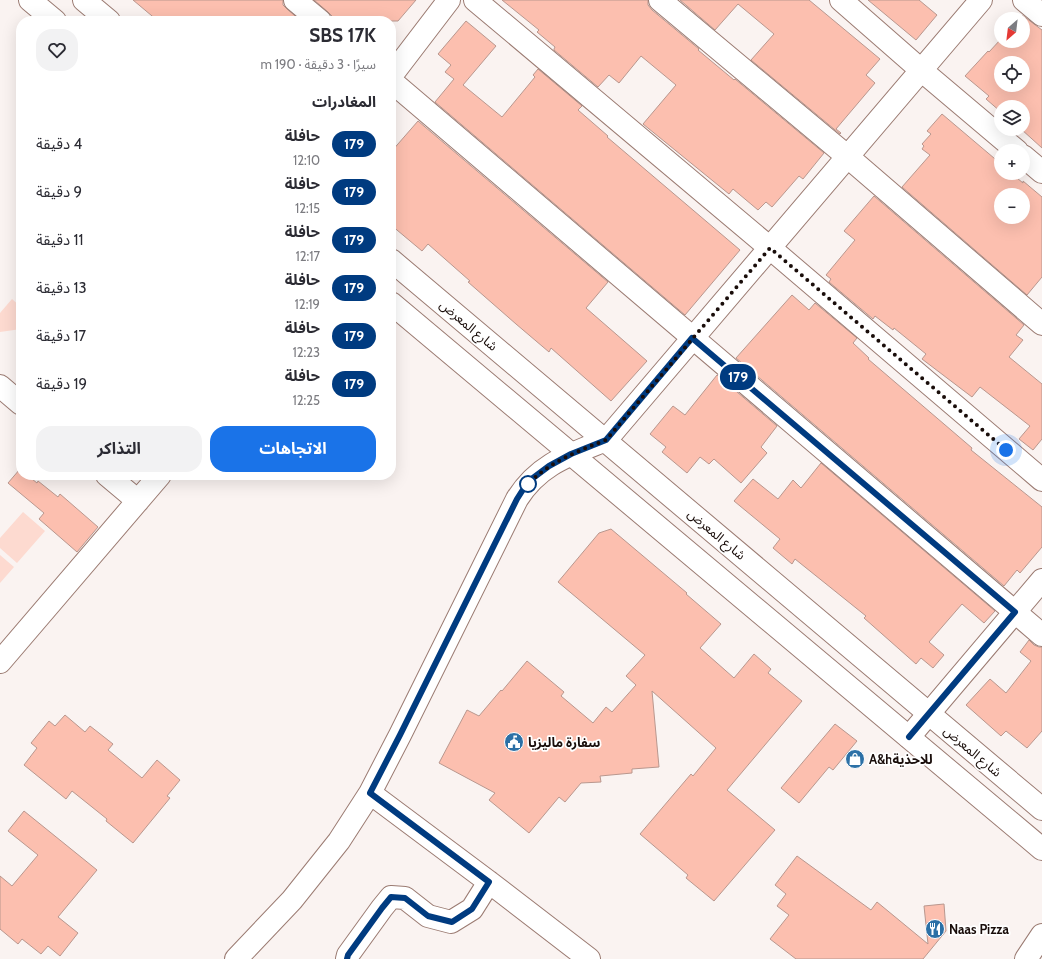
<!DOCTYPE html>
<html lang="ar">
<meta charset="utf-8">
<style>
body{margin:0;font-family:Cabin,"Noto Sans Arabic",sans-serif;background:#f2f2f3;color:#2b2b33;direction:rtl;height:100vh;display:flex;flex-direction:column;font-size:15px;white-space:nowrap}
*{box-sizing:border-box;margin:0}
p{font-size:13px;color:#7c7c81}
.icon{flex:none;width:22px;height:22px;fill:none;stroke:currentColor;stroke-width:2;stroke-linecap:round;stroke-linejoin:round}
.map{position:relative;flex:1;overflow:hidden;direction:ltr}
.details{position:absolute;left:16px;top:16px;width:380px;height:464px;display:flex;flex-direction:column;background:#fff;border-radius:16px;box-shadow:0 4px 16px #0002;direction:rtl}
.details>*{flex:none}
.badge{padding:0 8px;border-radius:13px;font-size:14px;line-height:26px}
.needle{width:26px;rotate:208deg}
.controls{position:absolute;left:994px;top:12px;display:grid;gap:8px}
.controls a{display:grid;place-items:center;width:36px;height:36px;border-radius:50%;background:#fff;box-shadow:0 4px 16px #0002;font-size:20px}
.you{position:absolute;width:20px;height:20px;margin:-10px;border:3px solid #fff;border-radius:50%;background:#1a73e8;box-shadow:0 0 0 6px #1a73e833}
.map>.badge{position:absolute;translate:-50% -50%;box-shadow:0 0 0 2px #fff}
h2{padding:0 20px;font-size:15px;line-height:36px}
.round{display:grid;place-items:center;flex:none;width:42px;height:42px;border-radius:16px;background:#f2f2f3}
.head{display:flex;align-items:center;justify-content:space-between;height:68px;padding:0 20px}
h1{font-size:19px;font-weight:700;line-height:30px}
.primary-button{display:flex;gap:8px;margin-top:auto;padding:8px 20px}
.primary-button a{flex:1;height:46px;border-radius:16px;background:#1a73e8;color:#fff;font-size:16px;font-weight:700;line-height:46px;text-align:center}
.primary-button a+a{background:#f2f2f3;color:#2b2b33}
ul{padding:0;list-style:none}
li{display:flex;align-items:center;gap:12px;height:48px;padding:0 20px}
li div{flex:1}
li b{display:block;font-size:15px}
li em{font-style:normal}
li .badge{min-width:44px;font-weight:700;text-align:center}
.map>svg:first-child{display:block}
.green{fill:#fddad0}
.building{fill:#fcbfaf;stroke:#b9978e;fill-rule:evenodd}
.lines{fill:none;stroke-linecap:round;stroke-linejoin:round}
.minor-casing{stroke:#9b7b72;stroke-width:24}
.major-casing{stroke:#9b7b72;stroke-width:24}
.minor{stroke:#fff;stroke-width:22}
.major{stroke:#fff;stroke-width:22}
.line-casing{stroke:#fff;stroke-width:9}
.line{stroke:#003b80;stroke-width:6}
.walk{stroke:#190d0a;stroke-width:4;stroke-dasharray:0 7.2}
.stop-dot{fill:#fff;stroke:#003b80;stroke-width:2}
.labels{text-anchor:middle;dominant-baseline:central;stroke-width:3.5;stroke-linejoin:round;paint-order:stroke}
.street-label{font-size:13px;fill:#190d0a;stroke:#fff}
.poi-label{font-size:13px;font-weight:bold;fill:#190d0a;stroke:#fff;text-anchor:start}
</style>
<div class="map">
<svg width="1042" height="959" viewBox="0 0 1042 959">
<rect width="100%" height="100%" fill="#faf3f1"/>
<path class="green" d="M 12,299 L 21,307 L 21,329 L 0,332 L 0,313 Z
M 23,512 L 45,531 L 17,563 L 0,548 L 0,538 Z
M 0,555 L 14,567 L 0,583 Z"/>
<path class="building" d="M 133,0 L 283,0 L 283,5 L 287,9 L 301,21 L 158,21 Z
M 314,0 L 416,0 L 398,21 L 332,21 L 332,16 L 328,12 Z
M 502,0 L 648,0 L 648,5 L 652,10 L 699,49 L 698,50 L 734,80 L 735,79 L 824,153 L 803,179 L 799,176 L 772,207 L 766,202 L 758,210 L 733,189 L 729,194 L 643,124 L 676,85 L 641,56 L 619,83 L 609,75 L 598,87 L 554,50 L 554,49 L 555,47 L 537,32 L 539,30 Z
M 680,0 L 809,0 L 880,59 L 866,75 L 875,83 L 836,129 L 841,133 L 840,134 L 751,60 L 774,34 L 738,4 L 715,30 Z
M 868,0 L 919,0 L 937,15 L 916,40 Z
M 1022,15 L 1042,30 L 1042,148 L 1021,129 L 1023,129 L 1023,107 L 1001,107 L 1001,112 L 986,99 L 989,96 L 965,76 L 988,51 L 989,52 L 1001,39 L 1001,41 L 1023,41 L 1023,19 L 1018,19 ZM 1001,63 L 1023,63 L 1023,85 L 1001,85 Z
M 466,21 L 496,46 L 463,85 L 502,117 L 535,77 L 533,75 L 538,69 L 582,106 L 578,110 L 608,136 L 607,137 L 740,250 L 685,315 L 435,102 L 454,79 L 445,72 L 451,65 L 438,54 Z
M 942,114 L 1001,164 L 1001,173 L 1011,173 L 1023,183 L 1023,181 L 1042,197 L 1042,277 L 1027,295 L 902,187 L 930,155 L 922,149 L 924,146 L 922,144 L 931,134 L 927,131 ZM 1001,195 L 1023,195 L 1023,217 L 1001,217 Z
M 418,121 L 608,282 L 586,308 L 647,361 L 611,401 L 551,348 L 549,352 L 516,324 L 468,282 L 470,281 L 428,244 L 422,251 L 391,225 L 391,152 Z
M 874,196 L 1024,325 L 1016,335 L 1023,340 L 1009,357 L 1042,384 L 1042,439 L 1033,450 L 1019,439 L 1030,426 L 980,387 L 972,397 L 922,359 L 926,354 L 894,328 L 893,330 L 875,316 L 873,319 L 829,282 L 831,279 L 826,275 L 855,240 L 844,231 Z
M 792,295 L 809,310 L 815,303 L 857,338 L 853,343 L 869,358 L 868,359 L 972,448 L 971,450 L 1042,507 L 1042,547 L 1020,573 L 1017,570 L 1004,586 L 736,358 Z
M 717,375 L 777,426 L 761,447 L 767,453 L 741,483 L 714,459 L 709,464 L 700,457 L 687,473 L 662,452 L 666,447 L 650,434 L 673,406 L 685,415 Z
M 821,463 L 995,611 L 984,623 L 962,604 L 929,642 L 944,655 L 933,668 L 921,658 L 916,664 L 864,618 L 866,616 L 795,559 L 792,564 L 773,548 L 780,539 L 734,501 L 753,479 L 778,499 L 793,480 L 801,488 Z
M 20,469 L 21,475 L 27,475 L 37,483 L 38,481 L 58,497 L 60,494 L 98,527 L 77,552 L 39,519 L 44,513 L 8,483 Z
M 611,529 L 687,593 L 686,594 L 721,624 L 700,648 L 734,678 L 754,654 L 771,669 L 768,673 L 802,701 L 727,790 L 775,830 L 714,901 L 686,878 L 688,875 L 640,834 L 691,774 L 693,776 L 716,748 L 652,691 L 659,767 L 632,769 L 632,773 L 600,776 L 601,782 L 581,783 L 565,802 L 559,797 L 529,833 L 489,800 L 495,793 L 439,763 L 467,710 L 479,716 L 501,690 L 502,691 L 527,661 L 564,692 L 561,696 L 593,723 L 606,707 L 612,712 L 636,685 L 626,676 L 645,655 L 558,582 L 599,533 Z
M 1029,640 L 1034,645 L 1039,647 L 1042,647 L 1042,731 L 1027,748 L 1006,731 L 1001,736 L 966,705 L 990,679 L 1006,693 L 1031,661 L 1020,652 Z
M 65,715 L 85,732 L 90,726 L 113,744 L 108,750 L 142,778 L 157,760 L 180,780 L 167,796 L 170,798 L 133,843 L 106,821 L 107,819 L 72,791 L 66,799 L 24,765 L 37,748 L 31,743 L 49,721 L 55,726 Z
M 835,724 L 857,741 L 833,770 L 829,767 L 799,803 L 781,788 Z
M 24,811 L 97,870 L 58,917 L 78,933 L 60,956 L 48,946 L 41,954 L 22,939 L 18,944 L 0,929 L 0,876 L 12,886 L 38,855 L 8,831 Z
M 797,856 L 871,910 L 877,902 L 928,944 L 924,906 L 944,904 L 946,931 L 923,959 L 796,959 L 770,939 L 789,915 L 777,906 L 786,894 L 775,885 Z"/>
<g class="lines">
<g class="minor-casing">
<path id="minor" d="M 295,0 L 320,21
M 475,0 L 770,248 L 1042,480
M 660,0 L 848,157 L 1042,324
M 841,0 L 921,70 L 1017,151
M 1024,0 L 1042,15
M 391,76 L 449,0
M 391,81 L 1042,635
M 1023,156 L 1042,172
M 0,386 L 21,404
M 107,475 L 138,501
M 0,662 L 160,475
M 909,737 L 1042,580
M 370,793 L 489,882 L 589,959
M 236,959 L 292,900 L 339,841 L 370,793 L 400,735 L 517,499 C 539,464 569,455 606,440 L 981,0
M 347,959 L 348,955 L 382,908 L 391,897 L 405,898 L 428,916 L 451,922 L 472,909 L 489,882
M 1026,959 L 1042,935"/>
</g>
<g class="major-casing">
<path id="major" d="M 30,0 L 55,21
M 84,0 L 109,21
M 391,260 L 1042,809
M 391,303 L 1042,849"/>
</g>
<use href="#minor" class="minor"/>
<use href="#major" class="major"/>
</g>
<g class="lines">
<g class="line-casing">
<path id="line" d="M 347,959 L 348,955 L 382,908 L 391,897 L 405,898 L 428,916 L 452,922 L 472,909 L 489,882 L 370,793 L 400,735 L 517,499 L 524,488 L 533,478 L 549,466 L 571,454 L 606,440 L 692,338 L 1015,612 L 909,737"/>
</g>
<use href="#line" class="line"/>
<path class="walk" d="M 528,484 L 524,488 C 547,463 575,452 606,440 L 770,248 L 1006,450"/>
</g>
<defs>
<g id="civic-disc" transform="scale(1)"><circle r="9.5" fill="#2c70a6" stroke="#fff"/><path d="M-.6-6.5H3V-4.5H.6V-3L4-1V1h2V6H-6V1h2V-1L-.6-3ZM-1.2 2.5V6h2.4V2.5Z" fill="#fff"/></g>
<g id="shop-disc" transform="scale(1)"><circle r="9.5" fill="#2c70a6" stroke="#fff"/><path d="M-5-2.5h2.3a2.7 3.5 0 0 1 5.4 0H5L5.5 6h-11ZM-1.5-2.5h3a1.5 2.3 0 0 0-3 0Z" fill="#fff"/></g>
<g id="restaurant-disc" transform="scale(1)"><circle r="9.5" fill="#2c70a6" stroke="#fff"/><path d="M-5-6h1v4h1v-4h1v4h1v-4h1v5L-1.5 .5V6h-2V.5L-5-1ZM5-6V6H3V1.5H1.5Q1.5-4 5-6Z" fill="#fff"/></g>
</defs>
<g fill-rule="evenodd">
<use href="#civic-disc" x="514" y="742"/>
<use href="#shop-disc" x="855" y="759"/>
<use href="#restaurant-disc" x="935" y="929"/>
</g>
<circle class="stop-dot" cx="528" cy="484" r="8"/>
<g class="labels">
<g class="street-label">
<text transform="translate(469 325) rotate(40)">شارع المعرض</text>
<text transform="translate(717 534) rotate(40)">شارع المعرض</text>
<text transform="translate(973 751) rotate(40)">شارع المعرض</text>
</g>
<g class="poi-label">
<text x="528" y="742">سفارة ماليزيا</text>
<text x="869" y="759">A&amp;hللاحذية</text>
<text x="949" y="929">Naas Pizza</text>
</g>
</g>
</svg>
<div class="controls">
<a><svg class="needle" viewBox="-14 -14 28 28"><path d="M0-13l5 13h-10z" fill="#e53935"/><path d="M0 13l5-13h-10z" fill="#7c7c81"/></svg></a>
<a><svg class="icon" aria-label="locate" viewBox="0 0 24 24"><circle cx="12" cy="12" r="6"/><path d="M12 2v4M12 18v4M2 12h4M18 12h4"/></svg></a>
<a><svg class="icon" aria-label="layers" viewBox="0 0 24 24"><path d="M12 4l9 5-9 5-9-5zM3 14l9 5 9-5"/></svg></a>
<a>+</a>
<a>−</a>
</div>
<div class="you" style="left:1006px;top:450px"></div>
<b class="badge" style="left:738px;top:377px;background:#003b80;color:#fff">179</b>
<section class="details">
<div class="head"><div><h1>SBS 17K</h1><p>سيرًا · 3 دقيقة · 190 m</p></div><a class="round"><svg class="icon" aria-label="heart" viewBox="0 0 24 24"><path d="M12 20l-8-8c-3-5 5-10 8-4 3-6 11-1 8 4z"/></svg></a></div>
<h2>المغادرات</h2>
<ul>
<li><span class="badge" style="background:#003b80;color:#fff">179</span><div><b>حافلة</b><p>12:10</p></div><em>4 دقيقة</em></li>
<li><span class="badge" style="background:#003b80;color:#fff">179</span><div><b>حافلة</b><p>12:15</p></div><em>9 دقيقة</em></li>
<li><span class="badge" style="background:#003b80;color:#fff">179</span><div><b>حافلة</b><p>12:17</p></div><em>11 دقيقة</em></li>
<li><span class="badge" style="background:#003b80;color:#fff">179</span><div><b>حافلة</b><p>12:19</p></div><em>13 دقيقة</em></li>
<li><span class="badge" style="background:#003b80;color:#fff">179</span><div><b>حافلة</b><p>12:23</p></div><em>17 دقيقة</em></li>
<li><span class="badge" style="background:#003b80;color:#fff">179</span><div><b>حافلة</b><p>12:25</p></div><em>19 دقيقة</em></li>
</ul>
<div class="primary-button"><a>الاتجاهات</a><a>التذاكر</a></div>
</section>
</div>
